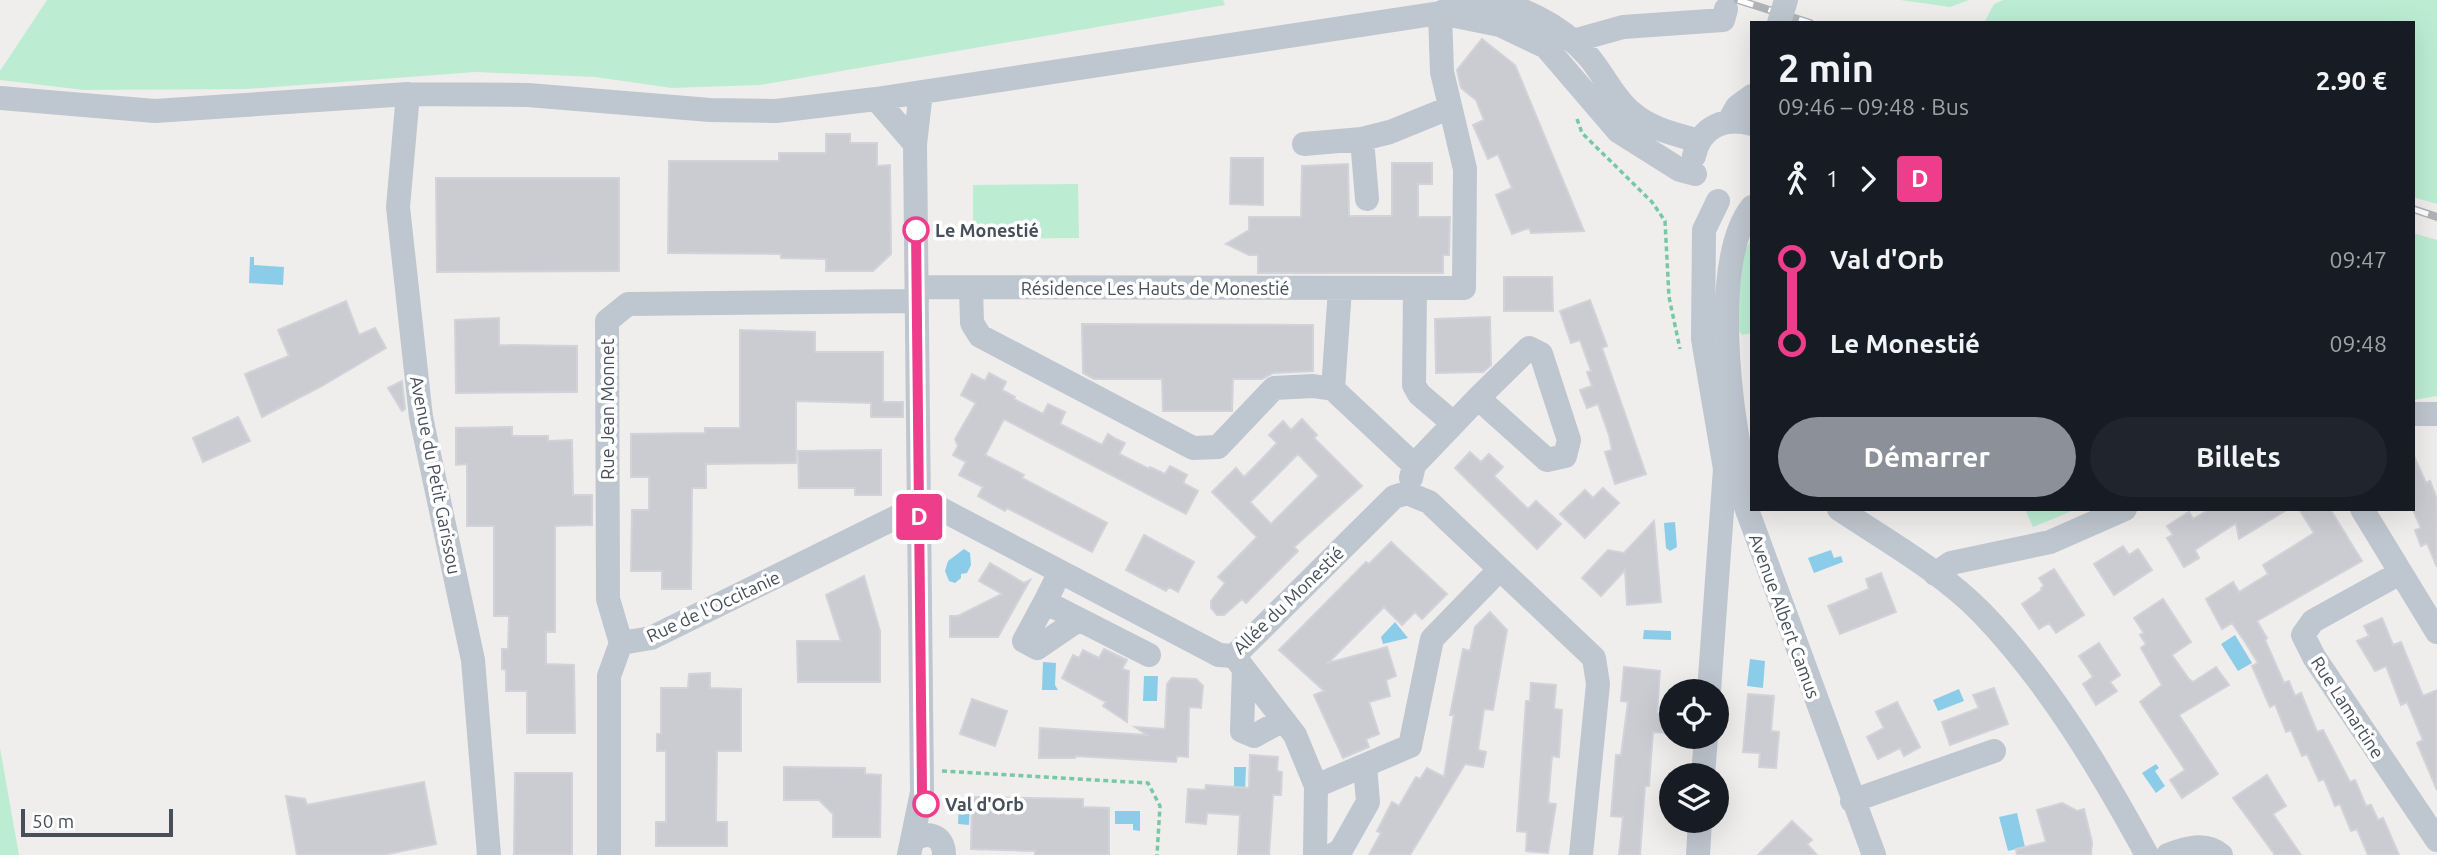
<!DOCTYPE html>
<html lang="fr">
<meta charset="utf-8">
<style>
body{margin:0;font-family:Ubuntu,sans-serif;background:#20242c;color:#f1f3f6;height:100vh;display:flex;flex-direction:column;font-size:26px;white-space:nowrap}
*{box-sizing:border-box;margin:0}
p{font-size:23px;color:#9ea1a6}
.icon{flex:none;width:38px;height:38px;fill:none;stroke:currentColor;stroke-width:2;stroke-linecap:round;stroke-linejoin:round}
.map{position:relative;flex:1;overflow:hidden}
.details{position:absolute;left:1750px;top:21px;width:665px;height:490px;display:flex;flex-direction:column;background:#171b24;border-radius:0px;box-shadow:0 7px 28px #0002}
.details>*{flex:none}
.badge{padding:0 14px;border-radius:5px;font-size:24px;line-height:46px}
.fabs{position:absolute;left:1659px;top:679px;display:grid;gap:14px}
.fabs a{display:grid;place-items:center;width:70px;height:70px;border-radius:50%;background:#171b24;box-shadow:0 7px 28px #0002;font-size:35px}
.scale{position:absolute;left:21px;bottom:18px;width:152px;box-sizing:border-box;padding-left:7px;border:4px solid #464f5a;border-top:0;font-size:19px;line-height:24px;white-space:nowrap;color:#464f5a;-webkit-text-stroke:5px #fff;paint-order:stroke}
.map>.badge{position:absolute;translate:-50% -50%;box-shadow:0 0 0 4px #fff}
.legs{display:flex;align-items:center;gap:10px;height:77px;padding:0 28px;font-size:23px}
.legs p{margin-inline-start:auto}
.overview{display:flex;align-items:center;justify-content:space-between;height:119px;padding:0 28px}
h1{font-size:38px;font-weight:700;line-height:52px}
.button{display:flex;gap:14px;margin-top:auto;padding:14px 28px}
.button a{flex:1;height:80px;border-radius:42px;background:#8c9099;color:#fff;font-size:28px;font-weight:700;line-height:80px;text-align:center}
.button a+a{background:#20242c;color:#f1f3f6}
ul{padding:0 28px;list-style:none}
li{display:flex;align-items:center;gap:24px;height:84px;font-size:26px}
li i{display:grid;place-items:center;width:10px;height:100%;margin:0 9px;background:currentColor}
li i::after{content:'';width:18px;height:18px;margin:-9px;border:5px solid;border-radius:50%;background:#171b24}
li p{margin-inline-start:auto}
li:first-child i{background:linear-gradient(#0000 50%,currentColor 0)}
li:last-child i{background:linear-gradient(currentColor 50%,#0000 0)}
.map>svg:first-child{display:block}
.green{fill:#bcedd3}
.water{fill:#8bcce8}
.building{fill:#caccd2;stroke:#d1d3d9;stroke-width:2;fill-rule:evenodd}
.lines{fill:none;stroke-linecap:round;stroke-linejoin:round}
.path{stroke:#76c9a7;stroke-width:3.5;stroke-dasharray:5 3.5;stroke-linecap:butt}
.minor{stroke:#bec6cf;stroke-width:24}
.rail-casing{stroke:#afb2b7;stroke-width:8}
.rail{stroke:#fff;stroke-width:5;stroke-dasharray:16;stroke-linecap:butt}
.minor-bridge{stroke:#bec6cf;stroke-width:24}
.line-1-casing{stroke:#fff;stroke-width:16}
.line-1{stroke:#ee3d8a;stroke-width:10}
.stop-1-dot{fill:#fff;stroke:#ee3d8a;stroke-width:3.5}
.labels{text-anchor:middle;dominant-baseline:central;stroke-width:7;stroke-linejoin:round;paint-order:stroke}
.stop-label{font-size:18px;font-weight:bold;fill:#464f5a;stroke:#fff;text-anchor:start}
.street-label{font-size:18px;fill:#464f5a;stroke:#fff}
</style>
<div class="map">
<svg width="2437" height="855" viewBox="0 0 2437 855">
<rect width="100%" height="100%" fill="#f0eded"/>
<path class="green" d="M 47,0 L 1223,0 L 1225,5 L 760,85 L 672,88 L 595,77 L 476,72 L 247,89 L 84,90 L 0,80 L 0,71 Z
M 1900,0 L 1969,0 L 1950,7 Z
M 2003,0 L 2437,0 L 2437,204 L 2413,197 L 2413,23 L 1984,23 L 1994,4 Z
M 1078,184 L 1079,238 L 973,239 L 973,185 Z
M 2413,233 L 2437,240 L 2437,396 L 2413,400 Z
M 1752,239 L 1752,333 L 1742,335 L 1736,327 L 1743,253 Z
M 2025,509 L 2077,509 L 2033,527 Z
M 0,748 L 19,855 L 0,855 Z"/>
<path class="water" d="M 250,257 L 254,257 L 254,265 L 284,267 L 283,285 L 249,283 Z
M 1675,522 L 1677,547 L 1670,551 L 1666,548 L 1664,523 Z
M 964,549 L 970,553 L 971,565 L 967,573 L 961,574 L 961,578 L 955,583 L 949,581 L 945,571 L 948,561 Z
M 1831,550 L 1834,558 L 1841,556 L 1843,562 L 1814,573 L 1808,558 Z
M 1395,622 L 1408,638 L 1383,644 L 1381,637 Z
M 1644,630 L 1671,631 L 1671,640 L 1643,639 Z
M 2235,635 L 2252,663 L 2238,671 L 2221,644 Z
M 1750,659 L 1765,661 L 1763,688 L 1747,686 Z
M 1043,662 L 1056,663 L 1055,685 L 1058,690 L 1042,690 Z
M 1144,676 L 1158,676 L 1157,701 L 1143,701 Z
M 1959,689 L 1964,701 L 1938,711 L 1933,700 Z
M 2156,764 L 2159,768 L 2155,771 L 2165,786 L 2156,793 L 2142,773 Z
M 1234,767 L 1246,767 L 1245,791 L 1234,790 Z
M 959,801 L 970,802 L 969,825 L 958,824 Z
M 1115,811 L 1140,811 L 1140,831 L 1133,830 L 1133,824 L 1115,824 Z
M 2017,813 L 2025,847 L 2008,851 L 1999,817 Z"/>
<path class="building" d="M 1482,39 L 1515,65 L 1584,231 L 1531,233 L 1529,228 L 1512,234 L 1496,195 L 1512,188 L 1498,154 L 1488,159 L 1473,125 L 1484,120 L 1476,100 L 1461,88 L 1457,70 Z
M 826,134 L 850,134 L 850,143 L 877,143 L 877,166 L 890,165 L 891,254 L 873,271 L 826,271 L 826,259 L 781,258 L 781,254 L 668,253 L 669,161 L 779,161 L 779,153 L 826,153 Z
M 1231,158 L 1263,158 L 1263,205 L 1230,204 Z
M 1392,163 L 1432,163 L 1432,184 L 1418,184 L 1418,217 L 1450,217 L 1449,255 L 1443,255 L 1443,273 L 1258,273 L 1258,255 L 1249,255 L 1226,244 L 1249,230 L 1249,217 L 1301,217 L 1302,166 L 1348,164 L 1349,216 L 1392,216 Z
M 436,178 L 619,178 L 619,271 L 437,272 Z
M 1504,277 L 1552,277 L 1553,311 L 1504,311 Z
M 1590,300 L 1607,346 L 1602,348 L 1646,474 L 1615,484 L 1605,452 L 1612,450 L 1609,435 L 1598,404 L 1587,408 L 1580,390 L 1592,386 L 1587,372 L 1591,371 L 1580,340 L 1571,343 L 1560,311 Z
M 346,301 L 359,335 L 375,328 L 386,348 L 322,386 L 262,417 L 245,374 L 289,356 L 278,330 Z
M 1490,317 L 1491,365 L 1483,372 L 1436,373 L 1435,319 Z
M 499,318 L 499,345 L 577,346 L 577,392 L 456,393 L 455,320 Z
M 1082,324 L 1313,325 L 1313,371 L 1273,373 L 1262,379 L 1233,379 L 1232,411 L 1163,411 L 1162,379 L 1094,379 L 1083,373 Z
M 740,330 L 815,332 L 815,352 L 883,352 L 883,402 L 903,402 L 903,417 L 871,417 L 871,403 L 796,401 L 796,463 L 706,464 L 706,488 L 692,488 L 691,589 L 662,589 L 662,571 L 631,571 L 632,510 L 649,510 L 649,477 L 631,477 L 631,434 L 705,433 L 705,428 L 740,428 Z
M 989,373 L 1006,382 L 1002,390 L 1015,397 L 1014,399 L 1043,414 L 1048,404 L 1065,412 L 1060,424 L 1102,445 L 1108,434 L 1116,439 L 1125,443 L 1119,454 L 1149,469 L 1150,467 L 1165,474 L 1170,466 L 1187,475 L 1183,483 L 1198,491 L 1186,514 L 1004,419 L 985,455 L 1024,475 L 1022,478 L 1107,523 L 1092,552 L 1007,508 L 1005,511 L 978,496 L 983,487 L 959,475 L 966,462 L 953,455 L 958,446 L 955,439 L 976,403 L 961,395 L 972,374 L 985,381 Z
M 402,381 L 405,409 L 402,411 L 388,388 Z
M 238,417 L 250,441 L 203,462 L 193,438 Z
M 1302,419 L 1317,435 L 1314,438 L 1362,486 L 1294,547 L 1298,551 L 1246,603 L 1242,599 L 1224,615 L 1217,615 L 1211,608 L 1211,601 L 1225,583 L 1218,577 L 1257,537 L 1212,492 L 1236,468 L 1244,477 L 1261,460 L 1277,443 L 1269,435 L 1283,421 L 1291,430 ZM 1298,454 L 1319,476 L 1271,524 L 1250,502 Z
M 512,427 L 512,436 L 548,436 L 548,441 L 572,440 L 573,495 L 592,495 L 592,525 L 555,526 L 555,632 L 546,632 L 546,664 L 574,665 L 575,733 L 527,733 L 527,691 L 506,691 L 506,670 L 502,669 L 502,649 L 508,649 L 509,616 L 494,616 L 494,526 L 467,526 L 467,464 L 456,465 L 456,428 Z
M 881,450 L 881,495 L 855,495 L 855,488 L 799,488 L 798,451 Z
M 1470,452 L 1481,462 L 1489,454 L 1503,467 L 1494,476 L 1528,509 L 1536,501 L 1561,524 L 1537,549 L 1455,468 Z
M 2413,454 L 2426,483 L 2430,481 L 2437,499 L 2437,567 L 2427,543 L 2421,546 L 2415,530 L 2421,528 L 2413,510 Z
M 1603,488 L 1619,503 L 1585,538 L 1560,514 L 1585,490 L 1593,498 Z
M 2210,509 L 2288,509 L 2239,539 L 2236,523 L 2195,550 L 2199,558 L 2184,567 L 2167,538 L 2173,535 L 2167,526 L 2189,512 L 2193,519 Z
M 2299,509 L 2330,509 L 2362,561 L 2257,621 L 2267,638 L 2265,640 L 2284,683 L 2289,681 L 2295,696 L 2301,693 L 2317,732 L 2323,730 L 2350,782 L 2355,780 L 2366,806 L 2371,805 L 2378,820 L 2383,818 L 2399,855 L 2368,855 L 2357,829 L 2351,831 L 2340,804 L 2335,806 L 2324,779 L 2319,781 L 2307,754 L 2302,756 L 2291,730 L 2286,732 L 2275,704 L 2270,707 L 2252,666 L 2258,663 L 2245,642 L 2232,623 L 2222,629 L 2206,599 L 2233,582 L 2239,592 L 2268,574 L 2263,565 L 2314,533 Z
M 1654,521 L 1661,602 L 1627,605 L 1625,570 L 1601,596 L 1582,578 L 1608,550 L 1624,553 Z
M 1144,535 L 1194,562 L 1178,592 L 1169,587 L 1166,591 L 1126,570 Z
M 1391,542 L 1447,594 L 1422,619 L 1415,612 L 1402,625 L 1384,607 L 1328,663 L 1387,647 L 1396,676 L 1386,680 L 1390,696 L 1369,702 L 1379,734 L 1366,739 L 1369,747 L 1343,758 L 1314,695 L 1324,691 L 1279,650 L 1366,562 L 1369,564 Z
M 2123,546 L 2129,555 L 2138,549 L 2152,570 L 2114,595 L 2094,564 Z
M 990,563 L 1024,583 L 1030,580 L 998,637 L 950,637 L 950,616 L 958,616 L 1002,594 L 979,581 Z
M 2054,569 L 2084,615 L 2056,633 L 2049,623 L 2039,629 L 2022,604 L 2042,590 L 2041,588 L 2044,586 L 2039,578 Z
M 1881,573 L 1896,612 L 1840,634 L 1828,606 L 1869,589 L 1866,579 Z
M 864,576 L 880,631 L 880,682 L 798,682 L 797,641 L 841,641 L 826,595 Z
M 2163,599 L 2191,642 L 2172,655 L 2189,679 L 2193,682 L 2216,667 L 2229,685 L 2179,715 L 2218,774 L 2182,798 L 2170,780 L 2185,770 L 2140,702 L 2162,685 L 2141,648 L 2146,644 L 2140,635 L 2144,633 L 2134,618 Z
M 1490,612 L 1507,630 L 1493,710 L 1484,709 L 1478,750 L 1486,752 L 1483,767 L 1465,764 L 1410,855 L 1369,855 L 1381,833 L 1377,831 L 1392,802 L 1399,806 L 1416,777 L 1420,779 L 1427,768 L 1444,777 L 1454,715 L 1450,715 L 1463,649 L 1470,651 L 1475,627 Z
M 2382,618 L 2393,645 L 2401,642 L 2423,696 L 2437,690 L 2437,790 L 2417,743 L 2423,740 L 2407,702 L 2401,705 L 2386,666 L 2375,671 L 2357,641 L 2369,636 L 2364,626 Z
M 2099,643 L 2120,675 L 2110,682 L 2117,691 L 2096,705 L 2083,684 L 2093,677 L 2079,656 Z
M 1104,649 L 1127,660 L 1122,669 L 1129,671 L 1127,722 L 1103,706 L 1106,702 L 1062,678 L 1073,655 L 1079,658 L 1083,650 L 1099,658 Z
M 1624,667 L 1660,671 L 1657,713 L 1671,714 L 1671,733 L 1653,732 L 1649,786 L 1645,786 L 1640,855 L 1619,855 L 1623,817 L 1611,816 L 1616,755 L 1621,755 L 1628,702 L 1621,701 Z
M 710,673 L 710,688 L 741,689 L 741,751 L 717,751 L 716,822 L 727,822 L 727,846 L 656,846 L 656,822 L 666,822 L 666,751 L 657,751 L 657,734 L 661,734 L 661,688 L 688,688 L 689,674 Z
M 1172,678 L 1196,679 L 1203,686 L 1201,708 L 1189,707 L 1188,757 L 1177,756 L 1176,762 L 1075,756 L 1075,758 L 1039,758 L 1040,728 L 1147,735 L 1135,727 L 1165,729 L 1167,684 Z
M 1531,683 L 1556,685 L 1554,709 L 1562,710 L 1559,757 L 1552,756 L 1548,803 L 1556,804 L 1548,853 L 1526,851 L 1527,832 L 1517,831 L 1526,701 L 1530,701 Z
M 1994,688 L 2008,724 L 1950,745 L 1942,722 L 1979,708 L 1973,695 Z
M 1748,694 L 1774,696 L 1771,731 L 1779,732 L 1776,768 L 1759,767 L 1760,753 L 1743,752 Z
M 972,699 L 1007,711 L 995,746 L 960,734 Z
M 1897,702 L 1920,747 L 1904,756 L 1900,748 L 1878,759 L 1867,737 L 1884,728 L 1876,712 Z
M 1250,755 L 1278,757 L 1277,771 L 1282,772 L 1281,795 L 1273,795 L 1269,855 L 1238,855 L 1240,815 L 1207,813 L 1206,824 L 1186,822 L 1188,789 L 1205,790 L 1206,785 L 1249,788 Z
M 784,767 L 865,768 L 865,774 L 881,775 L 880,837 L 833,837 L 833,814 L 819,800 L 784,800 Z
M 515,773 L 572,773 L 572,855 L 514,855 Z
M 2267,775 L 2286,806 L 2273,814 L 2301,855 L 2275,855 L 2233,798 Z
M 424,782 L 436,844 L 383,855 L 297,855 L 286,796 L 305,799 L 307,805 Z
M 972,797 L 1083,799 L 1083,807 L 1109,808 L 1109,855 L 1035,855 L 1035,851 L 971,849 Z
M 2062,803 L 2077,811 L 2084,809 L 2092,842 L 2091,855 L 2017,855 L 2016,849 L 2046,842 L 2037,810 Z
M 1792,821 L 1812,840 L 1807,844 L 1817,855 L 1758,855 Z"/>
<g class="lines">
<path class="path" d="M 1577,119 L 1582,133 L 1652,202 L 1665,221 L 1669,297 L 1680,349
M 942,771 L 1148,783 L 1160,806 L 1157,855"/>
<path class="minor" d="M 1440,13 L 1500,25 L 1546,47 L 1618,131 L 1680,170 L 1695,174
M 1573,41 L 1623,27 L 1723,20 L 1726,9
M 408,94 L 398,207 L 421,417 L 473,660 L 489,855
M 0,98 L 155,111 L 408,94 L 528,95 L 710,110 L 776,111 L 876,99 L 1440,13 C 1451,8 1462,1 1475,1 C 1516,1 1562,26 1588,56 C 1603,73 1613,97 1631,112 C 1650,129 1675,134 1699,141
M 876,99 L 915,144
M 1729,121 L 1737,107 L 1752,96
M 1362,139 L 1367,199
M 1304,144 L 1362,139 L 1390,132 L 1449,108
M 1694,156 C 1700,127 1725,116 1752,124
M 1718,201 L 1704,230 L 1703,339 L 1725,469 L 1740,497
M 1752,207 C 1719,249 1726,348 1732,400 C 1736,436 1745,471 1746,507 L 1874,855
M 917,287 L 1464,288 L 1465,169 L 1442,72 L 1440,13
M 971,288 L 972,323 L 980,336 L 1193,448 L 1218,447 L 1274,388 L 1313,386 L 1333,389 L 1414,465
M 1415,290 L 1414,385 L 1419,394 L 1453,423
M 1333,389 L 1340,289
M 2413,414 L 2437,414
M 1411,478 L 1414,465 L 1478,398 L 1547,460 L 1565,456 L 1569,440 L 1541,354 L 1529,348 L 1478,398
M 1839,509 C 1887,541 1941,571 1982,613 C 2050,684 2100,769 2147,855
M 2362,509 L 2437,632
M 1060,572 L 1045,602 L 1149,655
M 2400,573 L 2313,621 L 2303,635 L 2314,657 L 2437,840
M 1935,574 L 1951,563 L 2050,542 L 2125,509
M 1045,602 L 1024,641 L 1037,648 L 1078,620
M 621,643 L 608,599 L 607,321 L 628,304 L 917,301
M 1234,656 L 1295,735 L 1316,786 L 1315,855
M 1244,669 L 1242,731 L 1254,736 L 1283,720
M 1709,691 L 1725,469
M 1703,775 L 1706,737
M 1316,786 L 1410,746 L 1432,639 L 1498,571
M 1852,801 L 1994,751
M 913,840 C 929,830 944,836 944,855
M 609,855 L 609,676 L 621,643 L 651,638 L 919,506 L 937,507 L 1219,655 L 1234,656 L 1394,497 L 1407,493 L 1429,502 L 1594,658 L 1598,684 L 1581,855
M 909,855 L 922,792 L 915,144 L 921,92
M 1333,855 L 1341,850 L 1368,802 L 1365,766
M 1698,855 L 1700,821
M 2168,855 C 2186,848 2205,842 2221,855"/>
<g class="rail-casing">
<path id="rail" d="M 1738,0 L 1810,23
M 2413,209 L 2437,217"/>
</g>
<use href="#rail" class="rail"/>
<path class="minor-bridge" d="M 1779,23 L 1786,0"/>
</g>
<g class="lines">
<g class="line-1-casing">
<path id="line-1" d="M 916,230 L 922,792 L 926,804"/>
</g>
<use href="#line-1" class="line-1"/>
</g>
<g class="stop-1-dot">
<circle cx="916" cy="230" r="12"/>
<circle cx="926" cy="804" r="12"/>
</g>
<g class="labels">
<g class="stop-label">
<text x="935" y="230">Le Monestié</text>
<text x="945" y="804">Val d'Orb</text>
</g>
<g class="street-label">
<text x="1155" y="288">Résidence Les Hauts de Monestié</text>
<text transform="translate(607 409) rotate(-90)">Rue Jean Monnet</text>
<text transform="translate(436 475) rotate(79)">Avenue du Petit Garissou</text>
<text transform="translate(1288 600) rotate(-44)">Allée du Monestié</text>
<text transform="translate(713 606) rotate(-25)">Rue de l'Occitanie</text>
<text transform="translate(1785 616) rotate(70)">Avenue Albert Camus</text>
<text transform="translate(2348 707) rotate(57)">Rue Lamartine</text>
</g>
</g>
</svg>
<div class="fabs">
<a><svg class="icon" aria-label="locate" viewBox="0 0 24 24"><circle cx="12" cy="12" r="6"/><path d="M12 2v4M12 18v4M2 12h4M18 12h4"/></svg></a>
<a><svg class="icon" aria-label="layers" viewBox="0 0 24 24"><path d="M12 4l9 5-9 5-9-5zM3 14l9 5 9-5"/></svg></a>
</div>
<div class="scale">50 m</div>
<b class="badge" style="left:919px;top:517px;background:#ee3d8a;color:#fff">D</b>
<section class="details">
<div class="overview"><div><h1>2 min</h1><p>09:46 – 09:48 · Bus</p></div><b>2.90 €</b></div>
<div class="legs"><svg class="icon" aria-label="walk" viewBox="0 0 24 24"><circle cx="13" cy="4" r="2"/><path d="M13 8l-2 6 4 7M11 14l-3 7M7 12l3-4h3l4 4"/></svg>1<svg class="icon" aria-label="forward" viewBox="0 0 24 24"><path d="M9 5l7 7-7 7"/></svg><b class="badge" style="background:#ee3d8a;color:#fff">D</b></div>
<ul>
<li><i style="color:#ee3d8a"></i><b>Val d'Orb</b><p>09:47</p></li>
<li><i style="color:#ee3d8a"></i><b>Le Monestié</b><p>09:48</p></li>
</ul>
<div class="button"><a>Démarrer</a><a>Billets</a></div>
</section>
</div>
